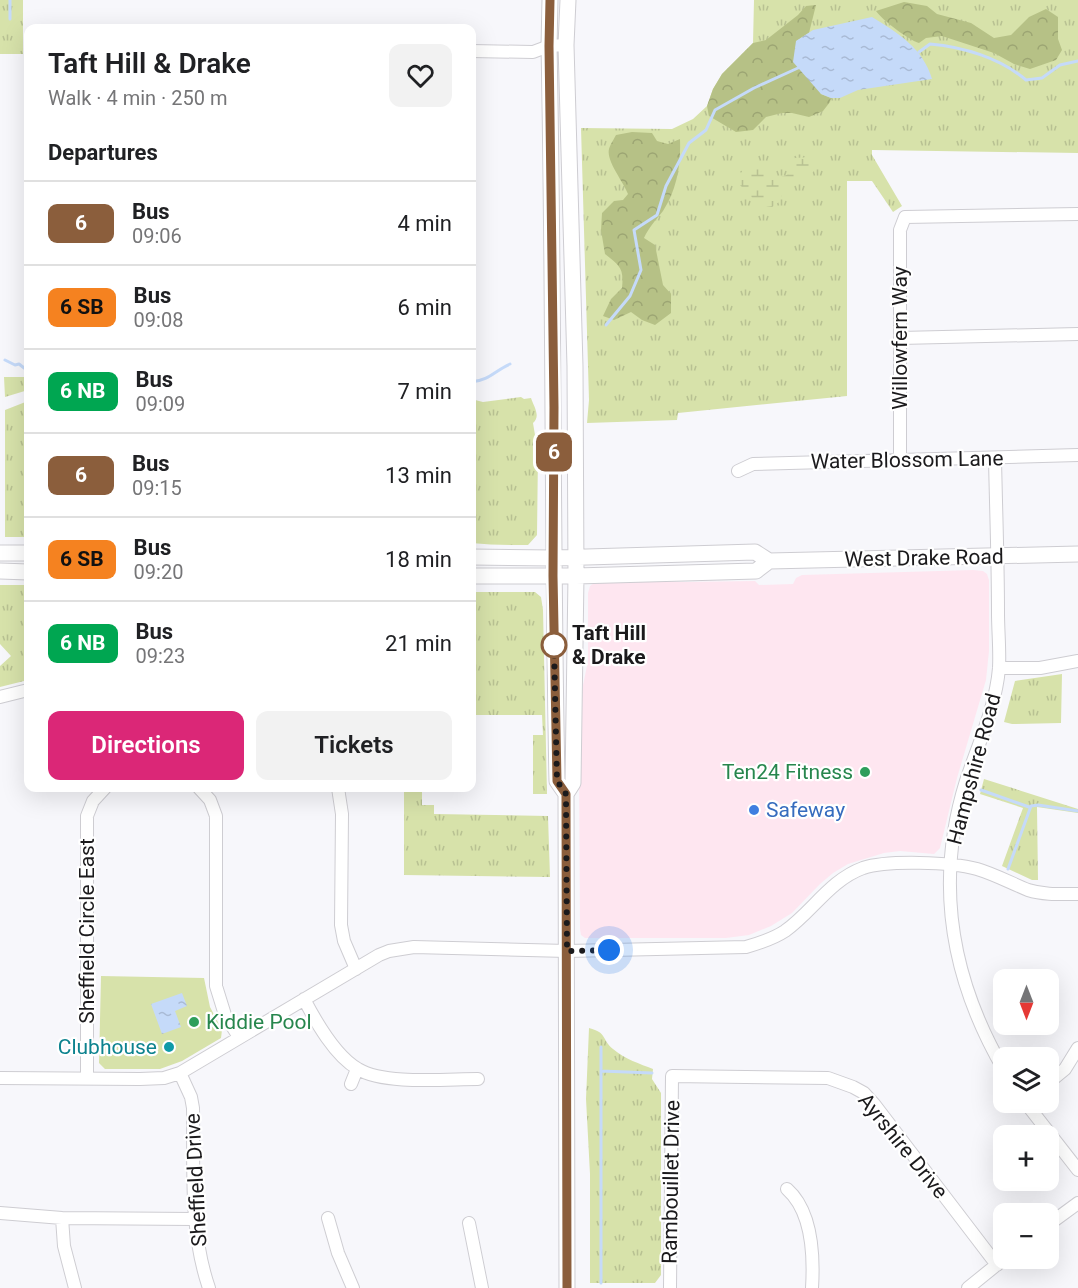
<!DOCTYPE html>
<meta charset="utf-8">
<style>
body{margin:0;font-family:Roboto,sans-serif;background:#f2f2f2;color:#202124;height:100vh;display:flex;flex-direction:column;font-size:22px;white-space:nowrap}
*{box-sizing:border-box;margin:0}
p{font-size:20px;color:#757577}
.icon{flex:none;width:33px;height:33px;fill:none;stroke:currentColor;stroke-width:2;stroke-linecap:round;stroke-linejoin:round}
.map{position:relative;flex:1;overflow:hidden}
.side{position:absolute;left:24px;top:24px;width:452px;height:768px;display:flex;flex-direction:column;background:#fff;border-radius:12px;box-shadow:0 6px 24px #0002}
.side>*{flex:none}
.badge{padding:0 12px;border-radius:9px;font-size:21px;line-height:39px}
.needle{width:39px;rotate:180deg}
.tools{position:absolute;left:993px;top:969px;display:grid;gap:12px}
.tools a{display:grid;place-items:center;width:66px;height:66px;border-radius:12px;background:#fff;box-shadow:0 6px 24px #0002;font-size:30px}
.you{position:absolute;width:30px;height:30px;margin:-15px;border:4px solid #fff;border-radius:50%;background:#1a73e8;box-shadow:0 0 0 9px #1a73e833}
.map>.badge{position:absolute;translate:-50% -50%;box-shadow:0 0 0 3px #fff}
h2{padding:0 24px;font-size:22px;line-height:54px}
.round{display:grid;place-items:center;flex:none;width:63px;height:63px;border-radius:12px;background:#f2f2f2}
.headline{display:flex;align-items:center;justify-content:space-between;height:102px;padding:0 24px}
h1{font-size:28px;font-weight:600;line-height:45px}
.cta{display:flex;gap:12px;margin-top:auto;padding:12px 24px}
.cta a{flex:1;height:69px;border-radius:12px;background:#db2777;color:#fff;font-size:24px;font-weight:600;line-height:69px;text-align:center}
.cta a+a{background:#f2f2f2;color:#202124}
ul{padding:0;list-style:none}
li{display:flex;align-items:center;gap:18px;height:84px;padding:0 24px;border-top:2px solid #e0e0e0}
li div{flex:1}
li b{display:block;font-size:22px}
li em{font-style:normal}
li .badge{min-width:66px;font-weight:700;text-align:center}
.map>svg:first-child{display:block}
.commercial{fill:#fee6f0}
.grass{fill:url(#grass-tufts)}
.forest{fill:url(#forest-crowns)}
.wetland{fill:url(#wetland-marsh)}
.park{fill:#d7e2aa}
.water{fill:url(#water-ripples)}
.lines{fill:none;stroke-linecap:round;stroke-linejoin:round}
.stream{stroke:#c5daf9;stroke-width:3}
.minor-casing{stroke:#cecdd2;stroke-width:14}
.major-casing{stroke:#cecdd2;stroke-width:17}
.minor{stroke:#fff;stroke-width:12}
.major{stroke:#fff;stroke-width:15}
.line-casing{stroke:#fff;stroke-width:14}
.line{stroke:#8b5e3c;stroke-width:9}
.walk{stroke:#1b1a1c;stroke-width:6;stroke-dasharray:0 10.8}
.stop-dot{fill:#fff;stroke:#8b5e3c;stroke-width:3}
.leisure-dot{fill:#2e9e5b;stroke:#fff;stroke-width:2}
.shop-dot{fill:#3f7fe0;stroke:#fff;stroke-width:2}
.culture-dot{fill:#0f9aa8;stroke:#fff;stroke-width:2}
.labels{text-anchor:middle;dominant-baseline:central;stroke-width:4.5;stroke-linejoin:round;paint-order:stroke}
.street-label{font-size:21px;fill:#1b1a1c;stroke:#fff}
.stop-label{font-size:21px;font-weight:bold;fill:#1b1a1c;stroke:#fff;text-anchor:start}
.leisure-label{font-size:21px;fill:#27864d;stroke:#fff;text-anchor:end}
.shop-label{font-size:21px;fill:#366cbe;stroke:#fff;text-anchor:start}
.culture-label{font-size:21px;fill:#0d838f;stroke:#fff;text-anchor:end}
</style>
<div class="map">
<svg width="1078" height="1288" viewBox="0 0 1078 1288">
<defs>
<pattern id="grass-tufts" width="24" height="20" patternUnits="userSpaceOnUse" patternTransform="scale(1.5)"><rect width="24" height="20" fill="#d7e2aa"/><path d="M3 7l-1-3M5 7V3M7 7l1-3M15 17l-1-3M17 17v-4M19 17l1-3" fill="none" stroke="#b8c192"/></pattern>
<pattern id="forest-crowns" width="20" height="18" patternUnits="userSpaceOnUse" patternTransform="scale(1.5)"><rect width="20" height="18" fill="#b6c186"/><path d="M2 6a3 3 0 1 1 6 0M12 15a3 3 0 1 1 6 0" fill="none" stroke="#9ca573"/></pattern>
<pattern id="wetland-marsh" width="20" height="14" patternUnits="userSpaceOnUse" patternTransform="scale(1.5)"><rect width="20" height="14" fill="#d7e2aa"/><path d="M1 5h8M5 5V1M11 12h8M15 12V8" fill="none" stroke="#b8c192"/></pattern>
<pattern id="water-ripples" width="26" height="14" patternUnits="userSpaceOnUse" patternTransform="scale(1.5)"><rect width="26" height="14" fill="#c5daf9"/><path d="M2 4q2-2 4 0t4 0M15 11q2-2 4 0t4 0" fill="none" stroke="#a9bad5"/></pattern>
</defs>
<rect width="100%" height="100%" fill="#f7f7fb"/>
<path class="commercial" d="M 973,570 L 983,571 L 987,574 L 989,580 L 989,651 L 986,680 L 957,778 L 940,848 L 934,854 L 900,851 L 884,853 L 848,864 L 833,873 L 820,884 L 792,913 L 771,926 L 749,935 L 726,938 L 585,938 L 581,935 L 580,929 L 579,763 L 582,690 L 588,661 L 588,593 L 590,586 L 594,583 L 665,581 L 681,582 L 755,581 L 759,585 L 793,584 L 796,578 L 802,575 Z"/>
<path class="grass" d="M 0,0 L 23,0 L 23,54 L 0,54 Z
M 754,0 L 1078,0 L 1078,153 L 872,150 L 872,155 L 902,206 L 893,212 L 872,181 L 847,181 L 847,396 L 678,413 L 677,420 L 587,423 L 589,400 L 581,128 L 672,129 L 693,119 L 707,106 L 713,89 L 722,74 L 753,43 Z
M 4,377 L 28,377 L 28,390 L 5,397 Z
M 521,397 L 524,399 L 531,398 C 534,407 541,416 533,423 L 538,453 L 537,535 L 528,545 C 508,545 490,545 471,543 L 471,399 L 483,402 Z
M 28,401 L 28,537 L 5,537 L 5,410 Z
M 0,585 L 28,585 L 28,680 L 0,687 L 0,666 L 11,656 L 0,644 Z
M 471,592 L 535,592 L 541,597 L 543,610 L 547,794 L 533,794 L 533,735 L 543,735 L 542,715 L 471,715 Z
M 1062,674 L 1061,723 L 1012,724 L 1004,722 L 1015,681 Z
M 984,779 L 1078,809 L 1078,813 L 1037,807 L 1038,880 L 1032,880 L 1002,866 L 1023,808 L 980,794 Z
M 404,788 L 422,788 L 422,805 L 434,805 L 434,814 L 548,816 L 550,877 L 404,875 Z
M 589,1028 C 608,1033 601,1039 613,1049 C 625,1059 640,1064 653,1069 L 652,1079 L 661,1093 L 661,1275 L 655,1283 L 590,1283 L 590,1174 L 586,1099 Z"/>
<path class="forest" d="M 904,2 L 927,6 L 937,14 L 971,23 L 994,38 L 1011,35 L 1029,17 L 1046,9 L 1058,17 L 1058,39 L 1062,50 L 1056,60 L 1030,69 L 1014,64 L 994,53 L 942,36 L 926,38 L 919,43 C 909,40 882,20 876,11 Z
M 816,5 L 809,33 L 796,41 L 821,94 L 831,98 L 830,102 L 823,111 L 809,117 L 792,113 L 782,113 L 766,117 L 753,130 L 736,132 L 709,116 L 707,106 L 713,89 L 722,74 L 753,43 L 766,40 L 798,15 L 806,6 Z
M 632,132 L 652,133 L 657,141 L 668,144 L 680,139 C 681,165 677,189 663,211 C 656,220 649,227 644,238 L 655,245 L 663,285 L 671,294 L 671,313 L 655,325 L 642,320 L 631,312 L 614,320 L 603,316 L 611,299 L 622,288 C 624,268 620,266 605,254 L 601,230 L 602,213 L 614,201 L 623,200 L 628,194 C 623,181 606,161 609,149 C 610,145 614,139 616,135 Z"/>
<path class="wetland" d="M 811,157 L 816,162 L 816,169 L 807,178 L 792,182 L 783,192 L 779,202 L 772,207 L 759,205 L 740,185 L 740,174 L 745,168 C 749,167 755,166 760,167 C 776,170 770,185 795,171 L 795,158 Z"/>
<path class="park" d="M 101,976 L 204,978 L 210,1007 L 222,1030 L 221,1038 L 182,1061 L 160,1069 L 105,1069 L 99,1063 Z"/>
<path class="water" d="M 872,17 C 898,33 923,48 932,79 L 858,90 L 840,98 L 831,98 L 821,94 L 793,62 L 796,41 L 813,30 Z
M 182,993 L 187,1006 L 175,1011 L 181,1027 L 162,1034 L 151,1004 Z"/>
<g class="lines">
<path class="stream" d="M 10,0 L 10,19
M 919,52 L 930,44 C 964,47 1000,58 1026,80 L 1042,78 L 1060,65 L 1078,61
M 606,325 L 630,296 L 641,270 L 634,230 L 657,215 L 666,186 L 689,143 L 706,130 L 715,110 L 754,88 L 798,68
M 5,360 L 15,365 L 19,364 L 28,371
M 471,382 C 490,380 494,371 510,364
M 981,790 L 1029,807
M 1008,869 L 1031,806 L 1038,805 L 1078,811
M 601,1047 L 601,1071 L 652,1073
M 601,1283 L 601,1071"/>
<g class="minor-casing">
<path id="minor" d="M 471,51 L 533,52 L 549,46 L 566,45
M 900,338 L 1078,334
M 995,458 C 996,510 998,561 998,613 C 998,631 1000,650 999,668 C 996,706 978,745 966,781 C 934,883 951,979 1004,1070
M 900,460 L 900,230 L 905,217 L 1078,214
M 738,471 L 753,464 L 1078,455
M 999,668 L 1040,668 L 1078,661
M 0,697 L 28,690
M 199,788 L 210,800 L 216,816 L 216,986 L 225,1015 L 239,1037
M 338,788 L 342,814 L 341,925 L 344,941 L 356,969
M 304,999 C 316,1022 335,1056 358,1069 C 384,1085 446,1079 478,1079
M 180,1073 L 191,1097 L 193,1108 C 194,1168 189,1230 209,1288
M 0,1078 L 140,1079 L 164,1078 L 180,1073 L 379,955 L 389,951 L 414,947 L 567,951 L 746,947 C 760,943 773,939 785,931 C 812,912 830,880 863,868 C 887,860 951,862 977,869 C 994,874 1011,883 1028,890 C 1044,895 1061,894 1078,894
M 87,1079 L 87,816 L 93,801 L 105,788
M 1048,1083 L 1065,1069 L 1078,1048
M 351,1084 L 357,1069
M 1025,1102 L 1078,1170
M 787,1189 C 813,1212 814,1256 812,1288
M 0,1213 L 62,1218 L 194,1219
M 62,1218 L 64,1246 L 75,1288
M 328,1218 L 338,1253 L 353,1288
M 469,1223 L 482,1288
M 1048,1225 L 1078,1203
M 670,1288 L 672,1076 L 828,1078 L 853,1087 L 864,1093 L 874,1104 L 997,1265
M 968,1288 L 1005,1258"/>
</g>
<g class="major-casing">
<path id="major" d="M 550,0 L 549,46 C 554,291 552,536 557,781 L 566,794
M 0,553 L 28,553
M 471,557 L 553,558 L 755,552 L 769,561 L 1078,554
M 0,571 L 28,572
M 471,576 L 576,576 L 756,571 L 769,561
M 567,1288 L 566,794 L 573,783 L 576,576 L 575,366 L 566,45 L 568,0"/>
</g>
<use href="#minor" class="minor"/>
<use href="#major" class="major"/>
</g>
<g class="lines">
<g class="line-casing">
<path id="line" d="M 550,0 L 549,46 L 554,407 L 553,576 L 557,781 L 566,794 L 567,1288"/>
</g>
<use href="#line" class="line"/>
<path class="walk" d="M 554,645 L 557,781 L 566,794 L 567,951 L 609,950"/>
</g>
<circle class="stop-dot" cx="554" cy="645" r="12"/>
<g class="leisure-dot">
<circle cx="865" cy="772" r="6"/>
<circle cx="194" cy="1022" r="6"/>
</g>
<circle class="shop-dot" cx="754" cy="810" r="6"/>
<circle class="culture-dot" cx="169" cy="1047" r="6"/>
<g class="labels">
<g class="street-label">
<text transform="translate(900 338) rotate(-90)">Willowfern Way</text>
<text transform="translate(907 460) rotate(-1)">Water Blossom Lane</text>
<text transform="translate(924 558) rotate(-1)">West Drake Road</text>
<text transform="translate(974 769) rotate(-75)">Hampshire Road</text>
<text transform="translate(87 931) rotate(-90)">Sheffield Circle East</text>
<text transform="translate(903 1146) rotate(51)">Ayrshire Drive</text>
<text transform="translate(196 1180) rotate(-93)">Sheffield Drive</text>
<text transform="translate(671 1182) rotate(-89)">Rambouillet Drive</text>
</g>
<g class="stop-label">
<text x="572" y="633">Taft Hill<tspan x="572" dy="24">&amp; Drake</tspan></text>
</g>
<g class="leisure-label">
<text x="853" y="772">Ten24 Fitness</text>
<text x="206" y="1022" text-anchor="start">Kiddie Pool</text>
</g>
<g class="shop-label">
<text x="766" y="810">Safeway</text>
</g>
<g class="culture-label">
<text x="157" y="1047">Clubhouse</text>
</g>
</g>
</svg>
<div class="tools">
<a><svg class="needle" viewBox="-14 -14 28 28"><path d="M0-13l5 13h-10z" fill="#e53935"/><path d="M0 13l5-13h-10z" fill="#757577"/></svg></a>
<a><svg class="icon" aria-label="layers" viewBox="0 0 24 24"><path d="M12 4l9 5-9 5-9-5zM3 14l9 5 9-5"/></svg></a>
<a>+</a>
<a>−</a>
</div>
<div class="you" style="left:609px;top:950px"></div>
<b class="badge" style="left:554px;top:452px;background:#8b5e3c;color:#fff">6</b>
<section class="side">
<div class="headline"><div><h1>Taft Hill &amp; Drake</h1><p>Walk · 4 min · 250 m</p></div><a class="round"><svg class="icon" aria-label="heart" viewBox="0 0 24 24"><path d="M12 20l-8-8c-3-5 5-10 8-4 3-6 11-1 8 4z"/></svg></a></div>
<h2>Departures</h2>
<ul>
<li><span class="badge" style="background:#8b5e3c;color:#fff">6</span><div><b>Bus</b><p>09:06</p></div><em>4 min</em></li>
<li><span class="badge" style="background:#f58220;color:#111">6 SB</span><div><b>Bus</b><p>09:08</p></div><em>6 min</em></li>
<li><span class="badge" style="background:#00a651;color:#fff">6 NB</span><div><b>Bus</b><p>09:09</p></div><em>7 min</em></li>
<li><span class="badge" style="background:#8b5e3c;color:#fff">6</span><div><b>Bus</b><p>09:15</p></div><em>13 min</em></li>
<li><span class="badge" style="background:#f58220;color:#111">6 SB</span><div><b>Bus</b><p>09:20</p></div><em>18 min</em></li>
<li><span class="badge" style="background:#00a651;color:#fff">6 NB</span><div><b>Bus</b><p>09:23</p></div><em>21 min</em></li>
</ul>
<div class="cta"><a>Directions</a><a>Tickets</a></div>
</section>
</div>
